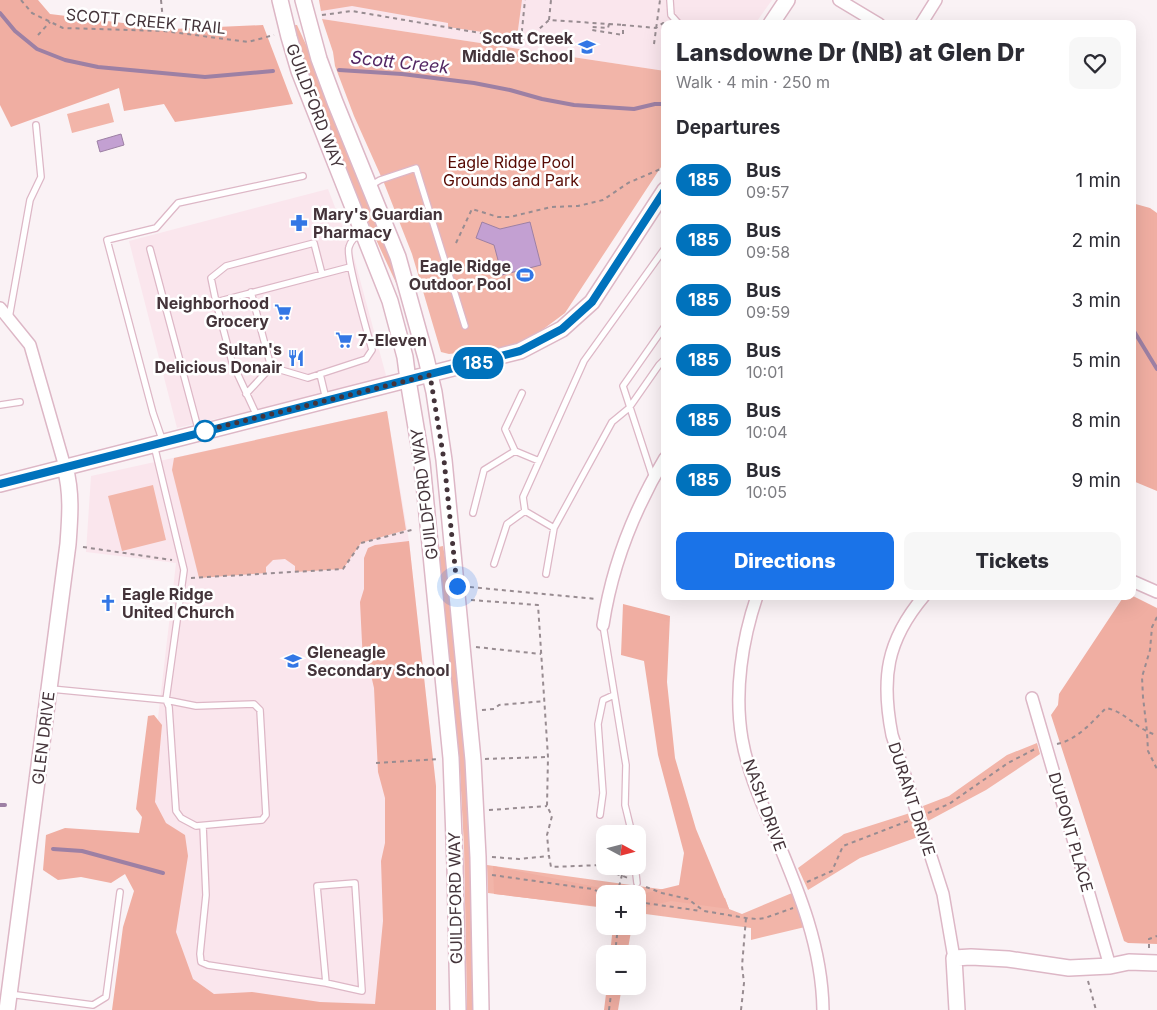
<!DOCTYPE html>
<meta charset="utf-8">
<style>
body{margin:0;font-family:Inter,sans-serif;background:#f7f7f7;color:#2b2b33;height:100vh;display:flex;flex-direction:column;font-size:19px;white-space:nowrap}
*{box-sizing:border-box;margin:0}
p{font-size:16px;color:#7c7c81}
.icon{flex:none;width:28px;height:28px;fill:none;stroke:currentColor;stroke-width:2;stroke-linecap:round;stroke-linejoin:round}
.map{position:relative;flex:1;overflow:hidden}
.drawer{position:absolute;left:661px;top:20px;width:475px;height:580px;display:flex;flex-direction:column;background:#fff;border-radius:10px;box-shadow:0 5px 20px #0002}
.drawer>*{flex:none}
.badge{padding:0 10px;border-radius:16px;font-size:18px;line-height:32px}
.needle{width:32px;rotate:97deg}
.tools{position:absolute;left:596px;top:825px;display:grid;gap:10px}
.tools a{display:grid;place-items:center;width:50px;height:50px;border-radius:10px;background:#fff;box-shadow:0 5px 20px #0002;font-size:25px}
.you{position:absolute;width:25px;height:25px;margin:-12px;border:4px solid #fff;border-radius:50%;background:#1a73e8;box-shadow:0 0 0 8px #1a73e833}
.map>.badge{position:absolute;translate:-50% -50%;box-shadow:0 0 0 2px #fff}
h2{padding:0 15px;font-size:19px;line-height:45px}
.round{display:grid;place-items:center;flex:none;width:52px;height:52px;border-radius:10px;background:#f7f7f7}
.head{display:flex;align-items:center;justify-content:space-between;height:85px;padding:0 15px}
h1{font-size:24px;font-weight:800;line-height:38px}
.cta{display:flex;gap:10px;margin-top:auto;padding:10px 15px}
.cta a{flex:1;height:58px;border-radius:10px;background:#1a73e8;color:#fff;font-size:20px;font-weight:800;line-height:58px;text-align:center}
.cta a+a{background:#f7f7f7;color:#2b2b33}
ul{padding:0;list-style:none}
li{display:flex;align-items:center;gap:15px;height:60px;padding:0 15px}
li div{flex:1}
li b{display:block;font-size:19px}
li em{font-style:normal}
li .badge{min-width:55px;font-weight:700;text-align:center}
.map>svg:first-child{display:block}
.built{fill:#fae6ed}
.green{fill:#f2b5a9}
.forest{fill:#f0aea2}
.water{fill:#c3a0d2;stroke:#9d80a4}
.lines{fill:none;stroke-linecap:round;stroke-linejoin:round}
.stream{stroke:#9d80a4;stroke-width:4}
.lane-casing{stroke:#ddb7c6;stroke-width:8}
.street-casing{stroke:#ddb7c6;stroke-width:14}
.secondary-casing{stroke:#ddb7c6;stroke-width:18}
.path{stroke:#988c91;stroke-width:2;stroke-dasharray:4 4;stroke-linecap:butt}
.lane{stroke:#fff;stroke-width:5.5}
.street{stroke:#fff;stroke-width:11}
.secondary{stroke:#fff;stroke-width:15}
.line-casing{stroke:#fff;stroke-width:11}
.line{stroke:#0072bc;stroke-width:8}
.walk{stroke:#44343a;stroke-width:5;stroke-dasharray:0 9}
.stop-dot{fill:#fff;stroke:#0072bc;stroke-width:2.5}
.labels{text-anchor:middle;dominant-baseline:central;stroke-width:5;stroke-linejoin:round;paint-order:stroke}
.street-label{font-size:16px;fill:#44343a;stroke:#fff}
.poi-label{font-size:16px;font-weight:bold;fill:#44343a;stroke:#fff;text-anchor:end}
.park-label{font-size:16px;fill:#570a03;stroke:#fff}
.water-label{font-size:18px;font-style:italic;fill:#532763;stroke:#fff}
</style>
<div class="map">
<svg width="1157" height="1010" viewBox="0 0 1157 1010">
<rect width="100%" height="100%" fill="#faf2f5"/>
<path class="built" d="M 319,0 L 772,0 L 755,24 L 665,24 L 665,71 L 322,19 Z
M 328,189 L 353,254 L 387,379 L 177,428 L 129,241 Z
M 387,411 L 409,541 L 436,786 L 436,1010 L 132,1010 L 145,830 L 176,563 L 86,552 L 91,476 Z"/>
<path class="green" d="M 319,0 L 522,0 L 517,37 L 448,27 L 448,23 L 352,6 L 321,11 Z
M 322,19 L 665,71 L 665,161 L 565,313 L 522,345 L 449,354 L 441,352 L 412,254 L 384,183 L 354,116 L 335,66 L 333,52 Z
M 293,25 L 297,25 C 336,108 368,196 400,283 L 397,285 L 355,194 L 311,87 Z
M 109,103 L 114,122 L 72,133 L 67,114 Z
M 387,411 L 406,530 L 361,543 L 343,569 L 295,572 L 295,566 L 285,559 L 273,560 L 266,567 L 266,573 L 199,578 L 172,470 L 174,458 Z
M 153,485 L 166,540 L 122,551 L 108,496 Z
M 443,546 L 447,568 L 464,724 L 470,847 L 474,1010 L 467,1010 L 464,847 L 460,771 L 438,547 Z
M 1037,743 L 1040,754 L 986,790 L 928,821 L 923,806 L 949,796 L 1007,755 Z
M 910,813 L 918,837 L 860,858 L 808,890 L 798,868 L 844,834 Z
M 487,865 L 725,898 L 729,909 L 742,914 L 792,893 L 805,927 L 751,940 L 751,928 L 638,913 L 638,894 L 605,894 L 605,908 L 488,893 Z"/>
<path class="forest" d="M 0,0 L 38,0 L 50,14 L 172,29 L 263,25 L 293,104 L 175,122 L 164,104 L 124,111 L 119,88 L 11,127 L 0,105 Z
M 1132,203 L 1150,208 L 1157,213 L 1157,491 L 1133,481 Z
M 409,541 L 436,786 L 436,1010 L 112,1010 L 123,927 L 134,891 L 125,874 L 111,883 L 81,877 L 58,880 L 43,870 L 46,835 L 65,828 L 139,833 L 142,817 L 136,809 L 148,716 L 154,715 L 162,725 L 155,802 L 166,823 L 185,835 L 188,856 L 176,932 L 193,979 L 214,994 L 252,992 L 320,1002 L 375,1004 L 383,921 L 381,861 L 385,843 L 385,798 L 378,772 L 374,688 L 371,675 L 363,663 L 360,602 L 364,589 L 364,558 L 368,548 L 375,545 Z
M 1124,596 L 1133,596 L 1157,608 L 1157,944 L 1128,943 L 1124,941 L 1051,715 L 1058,705 L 1059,694 Z
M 623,604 L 670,616 L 667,682 L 675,758 L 696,829 L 729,909 L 671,901 L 638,909 L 638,895 L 679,885 L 684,853 L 658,755 L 644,661 L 621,655 Z
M 493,866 L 630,894 L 605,894 L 605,907 L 494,894 Z
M 613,926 L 632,926 L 627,954 L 610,954 Z
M 607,986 L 622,986 L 618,1010 L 604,1010 Z"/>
<path class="water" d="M 121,134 L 124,145 L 100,152 L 97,141 Z
M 482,222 L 500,229 L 530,222 L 541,265 L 502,275 L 494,245 L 476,238 Z"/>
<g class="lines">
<path class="stream" d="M 0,13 L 15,31 L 37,49 L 65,60 L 98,67 L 205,77 L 273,71
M 339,70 L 402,74 L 474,83 L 510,90 L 542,99 L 574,105 L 634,109 L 655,104 L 665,104
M 1132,328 L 1157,369
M 0,805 L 5,805
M 53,849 L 82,851 L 163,873"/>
<g class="lane-casing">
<path id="lane" d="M 670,0 L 671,15 L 679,24
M 370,186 L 380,180 L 416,168 L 465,326
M 150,249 L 199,432
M 251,292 L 271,367 L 308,378 L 366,359 L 372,350 C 368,334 345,257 349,247 C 351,240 356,236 362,233
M 216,302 L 211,278 L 226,266 L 314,243 L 322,274
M 9,318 L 30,200 L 41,177 L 36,125
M 320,374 L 326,399
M 522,393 L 505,429 L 515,451 L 539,461
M 246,394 L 271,367
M 0,405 L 20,402
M 257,416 L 232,362 L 216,302 L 350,267
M 163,442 L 153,413 L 107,240 L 156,228 L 178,203 L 303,176
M 653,478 L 623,386 L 665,326
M 525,511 L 523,497 L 584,361 L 665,248
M 525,511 L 554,528
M 473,513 L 484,470 L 515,451
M 494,564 L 507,524 L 525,511
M 546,574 L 554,528 L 612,422 L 629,408 L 659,365 L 665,359
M 603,625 L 626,765 L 625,805 L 632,834
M 51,689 L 166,700 L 196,706 L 254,704 L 260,710 L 266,815 L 262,820 L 196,826 L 181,818 L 176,811 L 169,707 L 166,700 L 184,570 L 154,445
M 600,815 L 603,793 L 598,724 L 603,700 L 614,695
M 203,826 L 206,895 L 200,954 L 201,962 L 208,965 L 326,983 L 362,991 L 355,883 L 317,886 L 326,983
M 635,866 L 637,883
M 9,994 L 93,1005 L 106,997 L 120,892"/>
</g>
<g class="street-casing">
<path id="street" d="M 839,0 L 879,24
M 921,24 L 936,0
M 0,308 L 30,345 L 65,467
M 1132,581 L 1157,592
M 757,596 C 742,640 734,692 742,739 C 747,768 759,797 771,825 C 796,885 822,943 823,1010
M 924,596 C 886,641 881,679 892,735 L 943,894 L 954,958
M 603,625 C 612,565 634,510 665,458
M 1032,698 L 1110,966"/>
</g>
<g class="secondary-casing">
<path id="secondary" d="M 280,0 L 289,37 L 299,71 L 390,301 L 405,357 L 408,380 L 422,463 L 451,758 L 455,866 L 458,1010
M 303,0 L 319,59 L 335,102 L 398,257 L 426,358 L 434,392 L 444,460 L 473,760 L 478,857 L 481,1010
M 771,24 L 787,0
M 0,484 L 520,351 L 562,329 L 592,302 L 665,190
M 7,1010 L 68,544 C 70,517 72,493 65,467
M 957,1010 L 954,958 L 971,957 L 1008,959 L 1069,968 L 1110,966 L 1129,962 L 1157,963"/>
</g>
<path class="path" d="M 21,0 L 32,13 L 63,28 L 164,31 L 248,42 L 274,35
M 161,0 L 164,31
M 322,15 L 352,11 L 521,40 L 537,31 L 549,20 L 609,24 L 608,28 L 592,27 L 592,30 L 623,35 L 623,25 L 656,28 L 663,23 L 665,24
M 549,20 L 551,0
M 609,24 L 623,25
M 38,35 L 50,22
M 521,40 L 525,0
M 654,44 L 660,0
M 456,243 L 472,209 L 498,217 L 510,217 L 551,207 L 578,206 L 603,200 L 628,183 L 665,167
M 83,547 L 172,560
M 191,578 L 343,569 L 361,543 L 415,529
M 470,587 L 597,599
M 471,600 L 538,605 L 548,757 L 547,806 L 552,816 L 547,835 L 549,856
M 1157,617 L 1152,627 L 1150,650 L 1142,677 L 1143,697 L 1147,732 L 1148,751 L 1157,769
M 476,647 L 541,654
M 482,710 L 494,709 L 499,705 L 545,701
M 1057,744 C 1077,740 1092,722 1106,708 C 1125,711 1138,731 1157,735
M 485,759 L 548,757
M 376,763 L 439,759
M 489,810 L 547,806
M 928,813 L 949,804 L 1008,763 L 1035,749
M 492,857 L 519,859 L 549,856 L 551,867 L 602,865 C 611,875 617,873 628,878
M 492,875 L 592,889 L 605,894
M 807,882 L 832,871 L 843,846 L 908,821
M 646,887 L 662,893 L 688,899 L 704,911 L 746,918 L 757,919 L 765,918 L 793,908
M 617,894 L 622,875
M 638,902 L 701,911
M 1149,948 L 1149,939 L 1157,936
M 615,954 L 618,926
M 1088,981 L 1096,1010
M 609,1010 L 612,986
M 741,1010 L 744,983 L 742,966 L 746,918"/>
<use href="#lane" class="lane"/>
<use href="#street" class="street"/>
<use href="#secondary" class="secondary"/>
</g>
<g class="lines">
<g class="line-casing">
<path id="line" d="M 0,484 L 520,351 L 562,329 L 592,302 L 665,190"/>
</g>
<use href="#line" class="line"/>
<path class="walk" d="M 205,431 L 199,432 L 430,375 L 444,460 L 457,586"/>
</g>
<defs>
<g id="school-bare" transform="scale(1.35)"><path d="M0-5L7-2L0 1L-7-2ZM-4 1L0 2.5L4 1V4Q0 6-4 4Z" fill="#3377e5" stroke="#fff" stroke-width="2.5" paint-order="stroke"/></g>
<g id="pharmacy-bare" transform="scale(1.35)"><path d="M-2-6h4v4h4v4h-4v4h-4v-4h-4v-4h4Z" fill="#3377e5" stroke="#fff" stroke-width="2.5" paint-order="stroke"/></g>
<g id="stadium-bare" transform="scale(1.35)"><path d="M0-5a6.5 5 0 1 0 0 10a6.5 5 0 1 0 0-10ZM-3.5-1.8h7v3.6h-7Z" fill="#3377e5" stroke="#fff" stroke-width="2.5" paint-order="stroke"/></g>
<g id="supermarket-bare" transform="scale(1.35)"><path d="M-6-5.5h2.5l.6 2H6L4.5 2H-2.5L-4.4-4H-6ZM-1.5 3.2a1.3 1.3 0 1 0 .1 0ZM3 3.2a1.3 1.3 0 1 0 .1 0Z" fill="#3377e5" stroke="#fff" stroke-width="2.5" paint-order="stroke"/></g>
<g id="restaurant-bare" transform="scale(1.35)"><path d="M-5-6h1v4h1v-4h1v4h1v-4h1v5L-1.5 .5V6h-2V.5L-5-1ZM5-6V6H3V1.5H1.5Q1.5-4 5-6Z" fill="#3377e5" stroke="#fff" stroke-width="2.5" paint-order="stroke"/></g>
<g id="church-bare" transform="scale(1.35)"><path d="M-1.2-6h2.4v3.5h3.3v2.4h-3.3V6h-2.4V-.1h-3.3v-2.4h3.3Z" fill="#3377e5" stroke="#fff" stroke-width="2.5" paint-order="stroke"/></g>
</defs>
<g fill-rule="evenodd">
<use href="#school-bare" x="587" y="47"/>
<use href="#pharmacy-bare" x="299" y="223"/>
<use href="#stadium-bare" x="525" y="275"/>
<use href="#supermarket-bare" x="283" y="312"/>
<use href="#supermarket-bare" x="344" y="340"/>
<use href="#restaurant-bare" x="296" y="358"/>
<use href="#church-bare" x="108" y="603"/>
<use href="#school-bare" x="293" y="661"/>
</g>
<circle class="stop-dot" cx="205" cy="431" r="10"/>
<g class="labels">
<g class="street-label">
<text transform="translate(146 21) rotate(5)">SCOTT CREEK TRAIL</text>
<text transform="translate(315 106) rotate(69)">GUILDFORD WAY</text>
<text transform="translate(424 494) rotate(-97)">GUILDFORD WAY</text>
<text transform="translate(43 738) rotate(-83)">GLEN DRIVE</text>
<text transform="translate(912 799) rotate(72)">DURANT DRIVE</text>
<text transform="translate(765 805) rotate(70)">NASH DRIVE</text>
<text transform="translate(1071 832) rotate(74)">DUPONT PLACE</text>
<text transform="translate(455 898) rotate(-91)">GUILDFORD WAY</text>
</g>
<g class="poi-label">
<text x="573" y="38">Scott Creek<tspan x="573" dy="18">Middle School</tspan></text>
<text x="313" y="214" text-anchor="start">Mary's Guardian<tspan x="313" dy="18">Pharmacy</tspan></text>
<text x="511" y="266">Eagle Ridge<tspan x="511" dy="18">Outdoor Pool</tspan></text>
<text x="269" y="303">Neighborhood<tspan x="269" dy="18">Grocery</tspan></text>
<text x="358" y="340" text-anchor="start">7-Eleven</text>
<text x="282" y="349">Sultan's<tspan x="282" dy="18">Delicious Donair</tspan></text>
<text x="122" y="594" text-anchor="start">Eagle Ridge<tspan x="122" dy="18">United Church</tspan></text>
<text x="307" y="652" text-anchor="start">Gleneagle<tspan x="307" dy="18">Secondary School</tspan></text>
</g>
<g class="park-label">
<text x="511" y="162">Eagle Ridge Pool<tspan x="511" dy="18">Grounds and Park</tspan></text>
</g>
<g class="water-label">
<text transform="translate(400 62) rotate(6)">Scott Creek</text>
</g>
</g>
</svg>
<div class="tools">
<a><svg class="needle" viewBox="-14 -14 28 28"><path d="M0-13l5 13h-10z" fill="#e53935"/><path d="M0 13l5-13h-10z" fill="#7c7c81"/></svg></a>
<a>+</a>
<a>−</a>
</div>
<div class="you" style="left:457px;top:586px"></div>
<b class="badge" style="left:478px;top:363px;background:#0072bc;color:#fff">185</b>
<section class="drawer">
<div class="head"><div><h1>Lansdowne Dr (NB) at Glen Dr</h1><p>Walk · 4 min · 250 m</p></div><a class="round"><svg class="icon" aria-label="heart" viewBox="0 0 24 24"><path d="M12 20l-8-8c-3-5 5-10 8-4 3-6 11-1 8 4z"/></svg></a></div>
<h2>Departures</h2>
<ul>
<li><span class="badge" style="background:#0072bc;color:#fff">185</span><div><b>Bus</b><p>09:57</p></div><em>1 min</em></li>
<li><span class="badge" style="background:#0072bc;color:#fff">185</span><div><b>Bus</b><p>09:58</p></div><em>2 min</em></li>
<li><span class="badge" style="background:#0072bc;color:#fff">185</span><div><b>Bus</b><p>09:59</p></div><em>3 min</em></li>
<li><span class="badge" style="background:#0072bc;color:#fff">185</span><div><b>Bus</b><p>10:01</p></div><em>5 min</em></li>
<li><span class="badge" style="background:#0072bc;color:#fff">185</span><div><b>Bus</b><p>10:04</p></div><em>8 min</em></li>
<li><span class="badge" style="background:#0072bc;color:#fff">185</span><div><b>Bus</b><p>10:05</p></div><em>9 min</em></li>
</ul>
<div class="cta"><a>Directions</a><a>Tickets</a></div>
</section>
</div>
